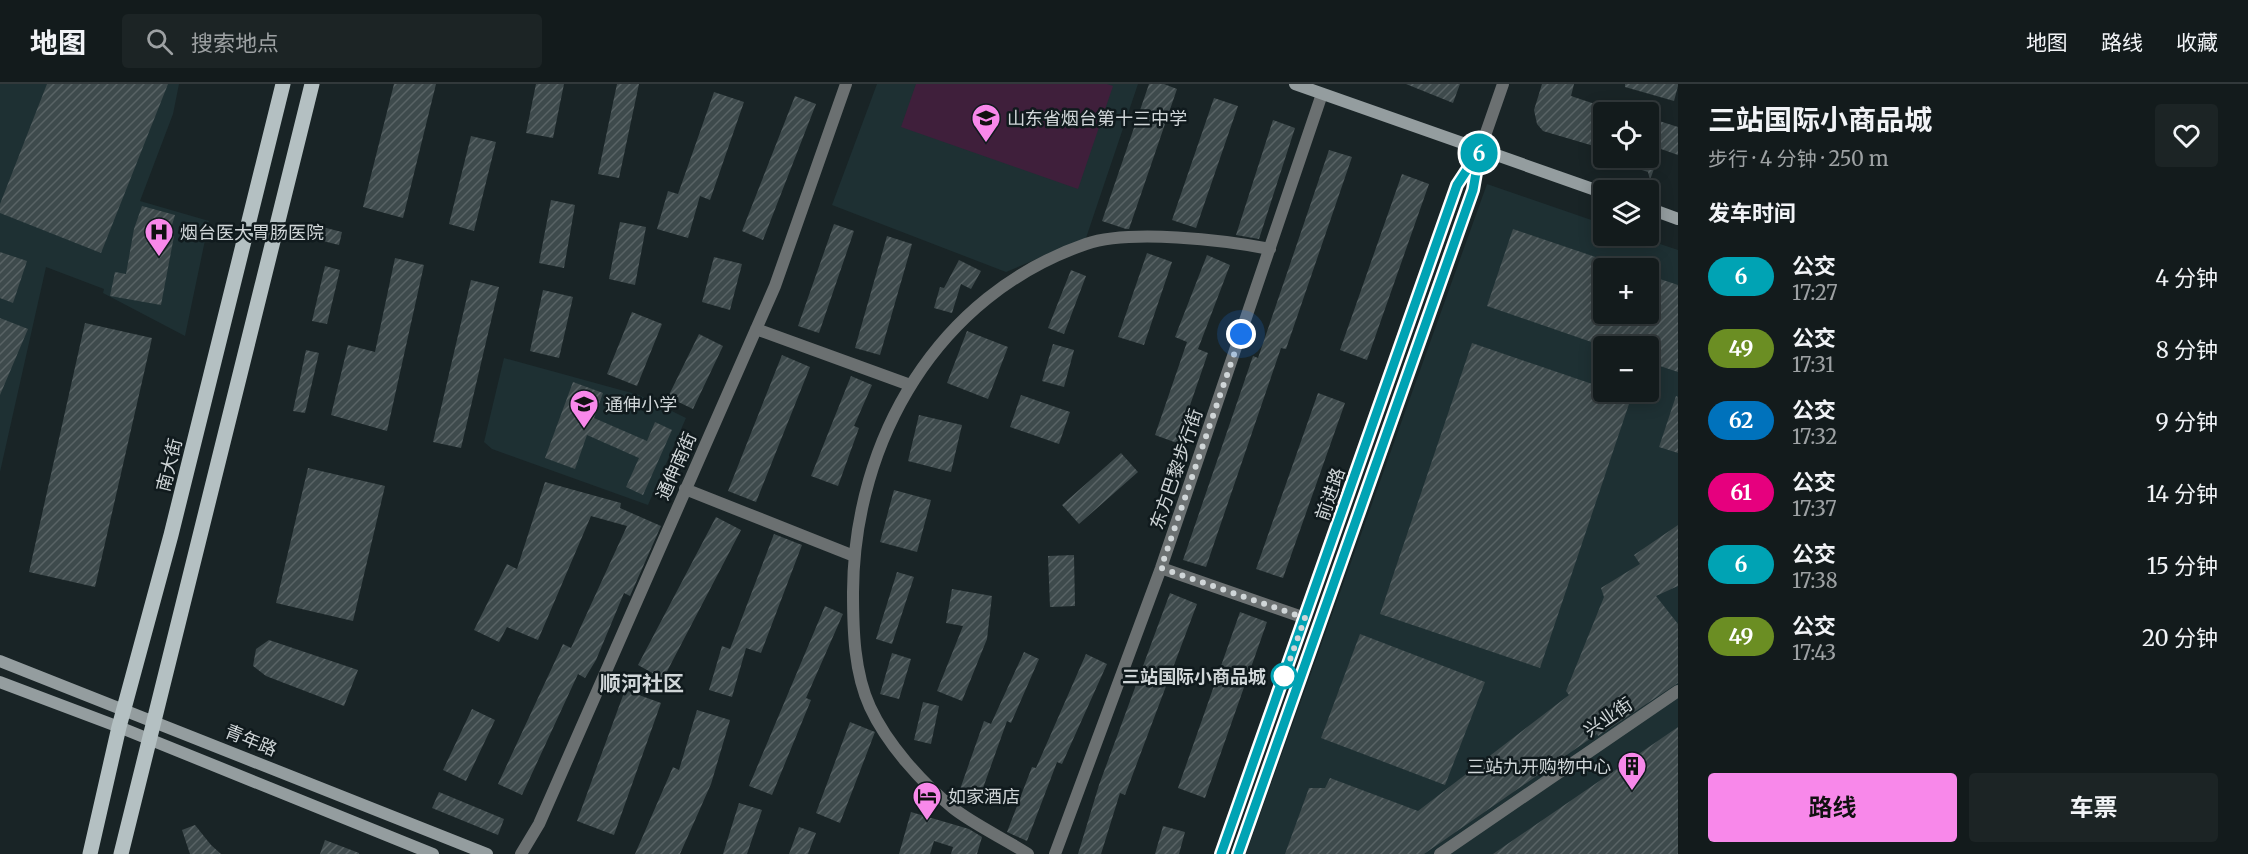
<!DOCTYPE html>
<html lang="zh">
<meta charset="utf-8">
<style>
body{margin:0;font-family:Merriweather,"Noto Sans SC",serif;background:#1c2425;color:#f1f3f6;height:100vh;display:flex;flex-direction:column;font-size:22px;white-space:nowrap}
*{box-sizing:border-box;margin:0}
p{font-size:20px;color:#9da1a3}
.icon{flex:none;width:33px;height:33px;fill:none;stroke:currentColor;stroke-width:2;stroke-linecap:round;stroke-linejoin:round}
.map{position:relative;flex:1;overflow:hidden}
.panel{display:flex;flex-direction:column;background:#131b1c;width:570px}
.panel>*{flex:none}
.badge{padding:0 12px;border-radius:20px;font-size:21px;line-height:39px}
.fabs{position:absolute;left:1593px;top:18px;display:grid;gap:12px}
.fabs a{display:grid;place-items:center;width:66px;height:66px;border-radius:6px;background:#131b1c;box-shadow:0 3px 15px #0003,0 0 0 2px #32393b;font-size:30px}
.you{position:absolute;width:30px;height:30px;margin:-15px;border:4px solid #fff;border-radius:50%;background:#1a73e8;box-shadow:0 0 0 9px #1a73e833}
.map>.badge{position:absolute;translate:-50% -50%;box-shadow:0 0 0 3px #fff}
h2{padding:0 30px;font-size:22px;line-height:54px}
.round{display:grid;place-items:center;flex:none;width:63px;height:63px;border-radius:6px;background:#1c2425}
.summary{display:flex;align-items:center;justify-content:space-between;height:102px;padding:0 30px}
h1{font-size:28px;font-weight:700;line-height:45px}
.primary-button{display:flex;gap:12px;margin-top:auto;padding:12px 30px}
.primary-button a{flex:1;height:69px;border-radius:6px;background:#f888ea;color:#111;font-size:24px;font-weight:700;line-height:69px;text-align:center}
.primary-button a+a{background:#1c2425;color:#f1f3f6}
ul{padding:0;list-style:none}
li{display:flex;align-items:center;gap:18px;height:72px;padding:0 30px}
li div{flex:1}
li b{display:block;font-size:22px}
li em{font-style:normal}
li .badge{min-width:66px;font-weight:700;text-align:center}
header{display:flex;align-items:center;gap:36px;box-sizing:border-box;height:84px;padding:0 30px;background:#131b1c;border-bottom:2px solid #32393b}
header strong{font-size:28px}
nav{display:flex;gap:33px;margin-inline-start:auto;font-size:21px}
.search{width:420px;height:54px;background:#1c2425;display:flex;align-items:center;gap:15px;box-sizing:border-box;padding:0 21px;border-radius:6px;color:#9da1a3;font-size:22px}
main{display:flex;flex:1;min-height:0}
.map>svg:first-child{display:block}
.built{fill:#1e3033;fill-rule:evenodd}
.grass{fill:#3f1f3b}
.building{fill:url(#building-hatch)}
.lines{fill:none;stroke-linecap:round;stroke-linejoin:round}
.street{stroke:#6b7071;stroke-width:12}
.secondary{stroke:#949d9f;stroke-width:12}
.primary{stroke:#b4c0c2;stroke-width:15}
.line-casing{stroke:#fff;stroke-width:14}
.line{stroke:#00a3b4;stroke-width:9}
.walk{stroke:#d0d6d8;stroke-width:6;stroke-dasharray:0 10.8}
.stop-dot{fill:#fff;stroke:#00a3b4;stroke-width:3}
.labels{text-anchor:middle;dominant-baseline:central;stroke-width:5;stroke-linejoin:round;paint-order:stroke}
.poi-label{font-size:18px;fill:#d0d6d8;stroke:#101a1d;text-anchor:start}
.street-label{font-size:18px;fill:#d0d6d8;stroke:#101a1d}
.stop-label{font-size:18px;font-weight:bold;fill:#d0d6d8;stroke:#101a1d;text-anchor:end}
.quarter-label{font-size:21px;font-weight:bold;fill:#d0d6d8;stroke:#101a1d}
</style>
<header>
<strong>地图</strong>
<div class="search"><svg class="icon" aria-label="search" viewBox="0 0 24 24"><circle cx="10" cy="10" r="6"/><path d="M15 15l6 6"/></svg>搜索地点</div>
<nav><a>地图</a><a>路线</a><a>收藏</a></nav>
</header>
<main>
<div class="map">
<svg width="1678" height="770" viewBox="0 0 1678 770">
<defs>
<pattern id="building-hatch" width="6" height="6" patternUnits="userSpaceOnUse" patternTransform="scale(1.5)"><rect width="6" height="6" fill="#3e4a4c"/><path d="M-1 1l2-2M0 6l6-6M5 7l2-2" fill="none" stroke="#596365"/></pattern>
</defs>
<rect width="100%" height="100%" fill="#192426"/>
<path class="built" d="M 0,0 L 179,0 L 173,30 L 140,117 L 209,137 L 185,252 L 103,209 L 104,205 L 46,183 L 0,388 Z
M 877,0 L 1138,0 L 1086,154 L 1006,188 L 832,121 Z
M 1487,100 L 1603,140 L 1604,152 L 1636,152 L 1678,166 L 1678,770 L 1246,770 ZM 1604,184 L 1648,184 L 1648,230 L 1604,230 ZM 1604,262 L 1648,262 L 1648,308 L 1604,308 Z
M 504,274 L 639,311 L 686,334 L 648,421 L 492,365 L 484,358 Z"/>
<path class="grass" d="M 916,0 L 1107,0 L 1113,2 L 1078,105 L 901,43 Z"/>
<path class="building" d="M 47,0 L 168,0 L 101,169 L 0,129 L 0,120 Z
M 394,0 L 436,0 L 403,134 L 363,123 Z
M 536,0 L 564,0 L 553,54 L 526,49 Z
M 617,0 L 639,0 L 619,94 L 598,90 Z
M 1149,0 L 1164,0 L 1177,5 L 1129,145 L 1126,145 L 1102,137 Z
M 1406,0 L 1460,0 L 1453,19 Z
M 1542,0 L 1574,0 L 1571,12 L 1604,23 L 1604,65 L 1543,47 L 1537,40 L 1534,26 Z
M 1625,0 L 1678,0 L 1678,2 L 1674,17 L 1625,3 Z
M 714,8 L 744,18 L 710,116 L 700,112 L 688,154 L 657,145 L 668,107 L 678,110 Z
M 795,12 L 816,20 L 763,156 L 742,147 Z
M 1214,14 L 1238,22 L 1196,144 L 1172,136 Z
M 1273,36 L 1295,44 L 1259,155 L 1236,151 Z
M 1656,36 L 1678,43 L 1678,71 L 1661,65 L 1650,96 L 1648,88 L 1639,85 L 1643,74 L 1648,74 L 1648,57 Z
M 471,52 L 496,58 L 474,147 L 449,140 Z
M 1329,66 L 1352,73 L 1286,265 L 1281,264 L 1206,483 L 1183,476 L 1253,272 L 1258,274 Z
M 1402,90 L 1429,100 L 1367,276 L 1340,266 Z
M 551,116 L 575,121 L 564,184 L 539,179 Z
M 142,122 L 175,131 L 169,151 L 174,152 L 161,221 L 110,212 L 115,188 L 126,190 L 134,145 Z
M 620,138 L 646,143 L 635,201 L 609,195 Z
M 834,140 L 854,147 L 819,249 L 798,242 Z
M 318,142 L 342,148 L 339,161 L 315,155 Z
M 1513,145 L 1625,183 L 1604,184 L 1604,230 L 1648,230 L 1648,191 L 1678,201 L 1678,288 L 1648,278 L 1648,262 L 1603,262 L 1487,222 Z
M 887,152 L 912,160 L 880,271 L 855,264 Z
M 0,168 L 27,177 L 13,219 L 0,214 Z
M 1147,169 L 1172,178 L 1144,261 L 1118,253 Z
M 1207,171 L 1230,181 L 1198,265 L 1208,269 L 1177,359 L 1155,351 L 1187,258 L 1175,253 Z
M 714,173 L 742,180 L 730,226 L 702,218 Z
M 395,174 L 424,181 L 387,347 L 331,331 L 348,261 L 375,268 Z
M 959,176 L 981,187 L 971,205 L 961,200 L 952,229 L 934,224 L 940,203 L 944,204 Z
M 325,182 L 340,186 L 327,240 L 312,237 Z
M 1071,186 L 1086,192 L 1064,250 L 1048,244 Z
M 471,196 L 499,203 L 461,364 L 433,358 Z
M 543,206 L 573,213 L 559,274 L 530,267 Z
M 632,228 L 662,240 L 637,302 L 607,290 Z
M 0,234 L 28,245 L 0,311 Z
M 85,239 L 152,254 L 95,503 L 29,488 Z
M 967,247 L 1008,263 L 988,315 L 947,299 Z
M 699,250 L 723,262 L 693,325 L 668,313 Z
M 1472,259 L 1604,304 L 1604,308 L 1631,314 L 1540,584 L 1380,530 Z
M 1053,260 L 1074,266 L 1064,303 L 1042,297 Z
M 306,266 L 319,269 L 305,329 L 293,327 Z
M 782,271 L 810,283 L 756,418 L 728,407 Z
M 851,292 L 872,301 L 854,342 L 859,344 L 838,402 L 811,392 Z
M 573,298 L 603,309 L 594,334 L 647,357 L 655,338 L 672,346 L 643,411 L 626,403 L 639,374 L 587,351 L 575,385 L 545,374 Z
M 1318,309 L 1345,319 L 1283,494 L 1256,485 Z
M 1021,311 L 1070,328 L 1059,360 L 1010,343 Z
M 1676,312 L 1678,313 L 1678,369 L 1659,363 Z
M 919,331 L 962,341 L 951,388 L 908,377 Z
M 1121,369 L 1138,388 L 1079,440 L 1062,421 Z
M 308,384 L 385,402 L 353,537 L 276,519 Z
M 545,398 L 621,419 L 620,424 L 661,442 L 630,512 L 624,509 L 596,576 L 585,594 L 578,590 L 522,711 L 498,700 L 563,560 L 571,564 L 627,442 L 591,432 L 538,556 L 507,543 L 499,558 L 474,546 L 507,480 L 517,485 Z
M 894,406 L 931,416 L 917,468 L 880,458 Z
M 716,433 L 741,446 L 663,595 L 638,581 Z
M 1678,441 L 1678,502 L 1656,512 L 1678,540 L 1678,599 L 1598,652 L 1597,650 L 1424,770 L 1285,770 L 1309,704 L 1325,704 L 1330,694 L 1418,727 L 1569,611 L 1566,607 L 1604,513 L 1601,504 L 1640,480 L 1634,471 Z
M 774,450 L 802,461 L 761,569 L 746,564 L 732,613 L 709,606 L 722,562 L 730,565 Z
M 1074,471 L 1075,522 L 1050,523 L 1048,472 Z
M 897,488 L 914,493 L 892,560 L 876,555 Z
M 952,505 L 992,512 L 987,555 L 962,617 L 937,607 L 963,542 L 946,539 Z
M 1170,509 L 1197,520 L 1125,711 L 1120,709 L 1101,770 L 1078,770 L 1099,701 Z
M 825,522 L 843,530 L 806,614 L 811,616 L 772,711 L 749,702 Z
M 1240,528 L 1267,538 L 1205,714 L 1178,704 Z
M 1360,550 L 1485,598 L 1445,701 L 1321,654 Z
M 269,556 L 358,586 L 344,622 L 266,592 L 253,582 L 256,565 Z
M 1024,568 L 1039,575 L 1011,639 L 1007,637 L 978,718 L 958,711 L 984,637 L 991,640 Z
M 892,569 L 911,575 L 899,615 L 880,610 Z
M 1086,570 L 1107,580 L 1062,680 L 1057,678 L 1027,757 L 1007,748 L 1032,683 L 1036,684 Z
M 625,606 L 661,619 L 614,751 L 577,737 Z
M 923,618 L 939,622 L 931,660 L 914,656 Z
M 472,625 L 495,636 L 466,697 L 443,686 Z
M 697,626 L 730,636 L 711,700 L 680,770 L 635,770 L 673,683 L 679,686 Z
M 850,638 L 875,648 L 840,739 L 816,729 Z
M 1678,643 L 1678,770 L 1493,770 Z
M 439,708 L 504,735 L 498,751 L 432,724 Z
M 739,719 L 762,726 L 747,770 L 723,770 Z
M 911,728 L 969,745 L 982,753 L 977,770 L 951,770 L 953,763 L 934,757 L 930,770 L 899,770 Z
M 195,741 L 211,761 L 221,770 L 190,770 L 182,746 Z
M 1163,742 L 1185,748 L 1179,770 L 1155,770 Z
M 799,743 L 816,749 L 808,770 L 789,770 Z
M 325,756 L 359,769 L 359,770 L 320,770 Z"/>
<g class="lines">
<path class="street" d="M 756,245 L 910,301
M 685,405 L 854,472
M 1161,484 L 1305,534
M 521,770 L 539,740 L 775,202 L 846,0
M 1028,770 C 1005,755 973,740 953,724 C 922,699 887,660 870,623 C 854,588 853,546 853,508 C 854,355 938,211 1086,160 C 1130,145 1224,156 1270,165
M 1055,770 L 1161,484 L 1322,10
M 1221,770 L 1457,101 L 1476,72
M 1238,770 L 1473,106 L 1480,66 L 1503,0
M 1440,770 L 1678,607"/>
<path class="secondary" d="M 1295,0 L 1604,109
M 1648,124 L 1678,135
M 0,577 L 487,770
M 0,598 L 119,643 L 433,770"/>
<path class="primary" d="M 90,770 L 119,643 L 171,451 L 283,0
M 121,770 L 312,0"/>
</g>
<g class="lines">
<g class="line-casing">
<path id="line" d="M 1221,770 L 1457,101 L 1480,66 L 1473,106 L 1238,770"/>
</g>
<use href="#line" class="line"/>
<path class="walk" d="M 1241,250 L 1161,484 L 1305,534 L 1282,598 L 1284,592"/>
</g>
<defs>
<g id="school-pin" transform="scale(1.5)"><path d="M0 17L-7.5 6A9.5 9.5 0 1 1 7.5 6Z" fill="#f888ea" stroke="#101a1d"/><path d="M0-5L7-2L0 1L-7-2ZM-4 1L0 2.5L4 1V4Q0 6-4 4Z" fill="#111"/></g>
<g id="hospital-pin" transform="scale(1.5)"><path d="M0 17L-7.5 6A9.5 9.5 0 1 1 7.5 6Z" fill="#f888ea" stroke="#101a1d"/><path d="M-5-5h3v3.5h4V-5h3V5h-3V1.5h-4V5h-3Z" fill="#111"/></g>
<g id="building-pin" transform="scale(1.5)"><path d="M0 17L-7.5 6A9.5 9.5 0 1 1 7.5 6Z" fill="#f888ea" stroke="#101a1d"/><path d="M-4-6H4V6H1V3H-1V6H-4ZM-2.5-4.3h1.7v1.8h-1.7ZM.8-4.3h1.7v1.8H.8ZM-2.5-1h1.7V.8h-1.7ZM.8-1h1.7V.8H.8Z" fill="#111"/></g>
<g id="hotel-pin" transform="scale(1.5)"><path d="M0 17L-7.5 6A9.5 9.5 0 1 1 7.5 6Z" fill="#f888ea" stroke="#101a1d"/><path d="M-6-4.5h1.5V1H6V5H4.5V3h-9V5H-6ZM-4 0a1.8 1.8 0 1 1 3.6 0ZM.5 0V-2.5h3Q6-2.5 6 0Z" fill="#111"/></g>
</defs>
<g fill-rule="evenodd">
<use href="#school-pin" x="986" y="34"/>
<use href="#hospital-pin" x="159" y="148"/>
<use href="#school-pin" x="584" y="320"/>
<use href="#building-pin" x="1632" y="682"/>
<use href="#hotel-pin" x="927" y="712"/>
</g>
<circle class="stop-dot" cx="1284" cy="592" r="12"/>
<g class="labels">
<g class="poi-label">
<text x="1007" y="34">山东省烟台第十三中学</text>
<text x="180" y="148">烟台医大胃肠医院</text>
<text x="605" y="320">通伸小学</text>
<text x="1611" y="682" text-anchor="end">三站九开购物中心</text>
<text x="948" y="712">如家酒店</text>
</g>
<g class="street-label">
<text transform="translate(169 381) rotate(-76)">南大街</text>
<text transform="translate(676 382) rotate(-66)">通伸南街</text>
<text transform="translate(1176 385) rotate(-71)">东方巴黎步行街</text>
<text transform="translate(1330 410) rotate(-71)">前进路</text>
<text transform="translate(1608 633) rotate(-34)">兴业街</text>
<text transform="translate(251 656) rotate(22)">青年路</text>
</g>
<g class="stop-label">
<text x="1266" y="592">三站国际小商品城</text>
</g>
<g class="quarter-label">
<text x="642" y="599">顺河社区</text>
</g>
</g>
</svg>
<div class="fabs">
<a><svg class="icon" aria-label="locate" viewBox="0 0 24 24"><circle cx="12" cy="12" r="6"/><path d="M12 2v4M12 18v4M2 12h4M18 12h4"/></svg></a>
<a><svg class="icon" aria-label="layers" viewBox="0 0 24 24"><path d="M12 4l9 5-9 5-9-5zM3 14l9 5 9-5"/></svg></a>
<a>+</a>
<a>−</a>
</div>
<div class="you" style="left:1241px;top:250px"></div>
<b class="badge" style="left:1479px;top:69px;background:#00a3b4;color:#fff">6</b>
</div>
<section class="panel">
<div class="summary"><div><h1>三站国际小商品城</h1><p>步行 · 4 分钟 · 250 m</p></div><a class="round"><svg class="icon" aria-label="heart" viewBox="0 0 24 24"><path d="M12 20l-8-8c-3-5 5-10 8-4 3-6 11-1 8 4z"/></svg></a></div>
<h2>发车时间</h2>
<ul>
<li><span class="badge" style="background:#00a3b4;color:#fff">6</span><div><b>公交</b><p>17:27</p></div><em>4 分钟</em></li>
<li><span class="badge" style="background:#6b8e23;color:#fff">49</span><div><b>公交</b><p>17:31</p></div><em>8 分钟</em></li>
<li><span class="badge" style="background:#0072bc;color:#fff">62</span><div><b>公交</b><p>17:32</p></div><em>9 分钟</em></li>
<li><span class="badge" style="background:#e6007e;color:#fff">61</span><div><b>公交</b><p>17:37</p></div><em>14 分钟</em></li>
<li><span class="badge" style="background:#00a3b4;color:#fff">6</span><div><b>公交</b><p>17:38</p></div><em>15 分钟</em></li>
<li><span class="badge" style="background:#6b8e23;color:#fff">49</span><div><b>公交</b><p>17:43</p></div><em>20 分钟</em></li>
</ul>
<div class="primary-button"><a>路线</a><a>车票</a></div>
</section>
</main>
